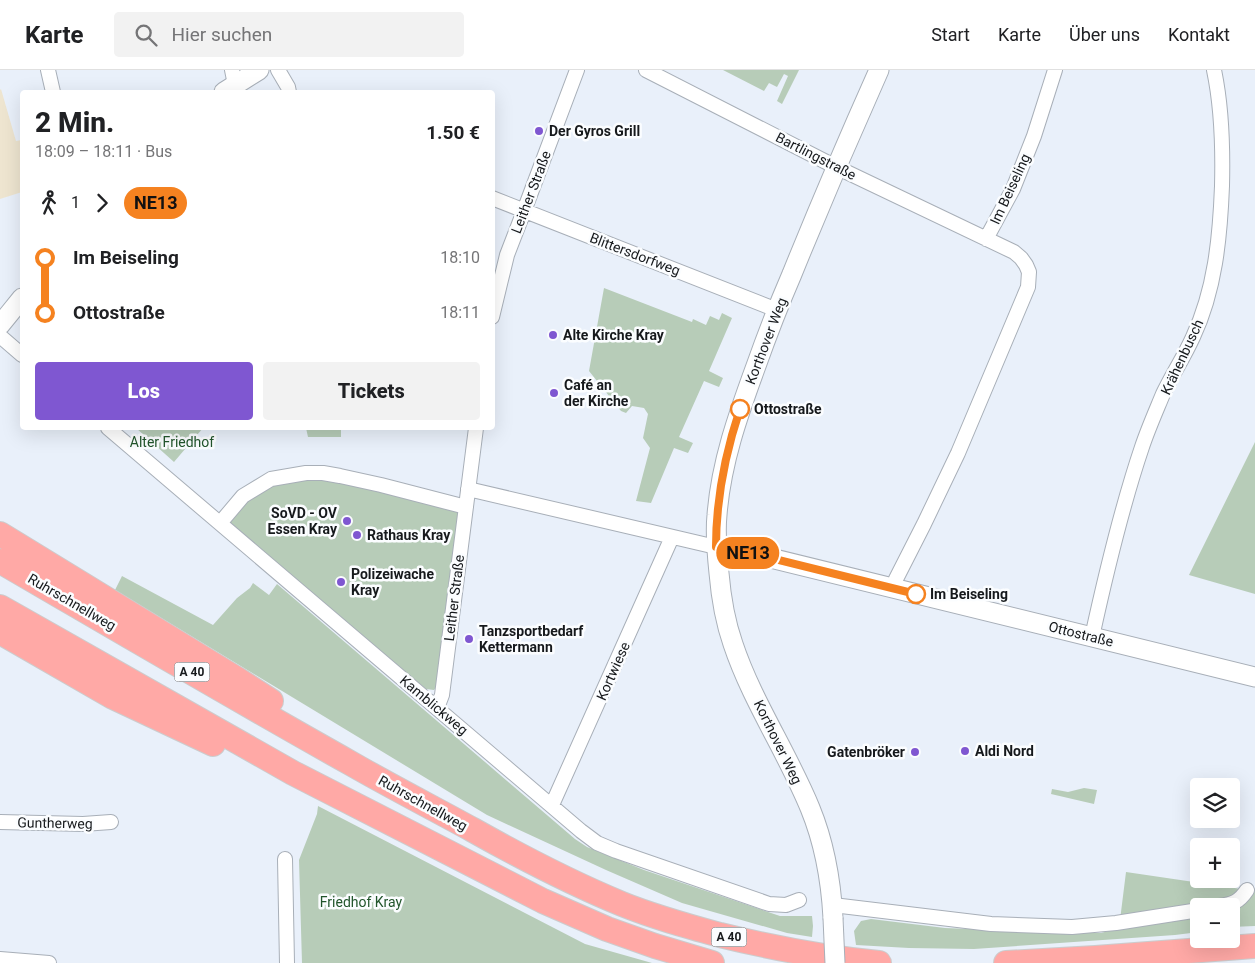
<!DOCTYPE html>
<html lang="de">
<meta charset="utf-8">
<style>
body{margin:0;font-family:Roboto,sans-serif;background:#f2f2f2;color:#202124;height:100vh;display:flex;flex-direction:column;font-size:19px;white-space:nowrap}
*{box-sizing:border-box;margin:0}
p{font-size:16px;color:#757577}
.icon{flex:none;width:28px;height:28px;fill:none;stroke:currentColor;stroke-width:2;stroke-linecap:round;stroke-linejoin:round}
.map{position:relative;flex:1;overflow:hidden}
.panel{position:absolute;left:20px;top:20px;width:475px;height:340px;display:flex;flex-direction:column;background:#fff;border-radius:5px;box-shadow:0 5px 20px #0002}
.panel>*{flex:none}
.badge{padding:0 10px;border-radius:16px;font-size:18px;line-height:32px}
.fabs{position:absolute;left:1190px;top:708px;display:grid;gap:10px}
.fabs a{display:grid;place-items:center;width:50px;height:50px;border-radius:5px;background:#fff;box-shadow:0 5px 20px #0002;font-size:25px}
.map>.badge{position:absolute;translate:-50% -50%;box-shadow:0 0 0 2px #fff}
.legs{display:flex;align-items:center;gap:8px;height:55px;padding:0 15px;font-size:16px}
.legs p{margin-inline-start:auto}
.headline{display:flex;align-items:center;justify-content:space-between;height:85px;padding:0 15px}
h1{font-size:28px;font-weight:800;line-height:38px}
.primary-button{display:flex;gap:10px;margin-top:auto;padding:10px 15px}
.primary-button a{flex:1;height:58px;border-radius:5px;background:#7f57d1;color:#fff;font-size:20px;font-weight:800;line-height:58px;text-align:center}
.primary-button a+a{background:#f2f2f2;color:#202124}
ul{padding:0 15px;list-style:none}
li{display:flex;align-items:center;gap:18px;height:55px;font-size:19px}
li i{display:grid;place-items:center;width:8px;height:100%;margin:0 6px;background:currentColor}
li i::after{content:'';width:12px;height:12px;margin:-6px;border:4px solid;border-radius:50%;background:#fff}
li p{margin-inline-start:auto}
li:first-child i{background:linear-gradient(#0000 50%,currentColor 0)}
li:last-child i{background:linear-gradient(currentColor 50%,#0000 0)}
header{display:flex;align-items:center;gap:30px;box-sizing:border-box;height:70px;padding:0 25px;background:#fff;border-bottom:1px solid #e0e0e0}
header strong{font-size:24px}
nav{display:flex;gap:28px;margin-inline-start:auto;font-size:18px}
.search{width:350px;height:45px;background:#f2f2f2;display:flex;align-items:center;gap:12px;box-sizing:border-box;padding:0 18px;border-radius:5px;color:#757577;font-size:19px}
.map>svg:first-child{display:block}
.education{fill:#eee5d0}
.green{fill:#b7ccb8}
.lines{fill:none;stroke-linecap:round;stroke-linejoin:round}
.street-casing{stroke:#a8afb8;stroke-width:16}
.secondary-casing{stroke:#a8afb8;stroke-width:21}
.highway-casing{stroke:#cccccd;stroke-width:26}
.street{stroke:#fff;stroke-width:14}
.secondary{stroke:#fff;stroke-width:19}
.highway{stroke:#ffa9a6;stroke-width:24}
.secondary-bridge-casing{stroke:#a8afb8;stroke-width:21;stroke-linecap:butt}
.secondary-bridge{stroke:#fff;stroke-width:19}
.line-1-casing{stroke:#fff;stroke-width:11}
.line-1{stroke:#f58220;stroke-width:8}
.poi-dot{fill:#7f57d1;stroke:#fbfdff;stroke-width:2}
.stop-1-dot{fill:#fff;stroke:#f58220;stroke-width:2.5}
.labels{text-anchor:middle;dominant-baseline:central;stroke-width:5;stroke-linejoin:round;paint-order:stroke}
.shield{fill:#fbfdff;stroke:#5b5d60;stroke-width:1}
.shield-label{font-size:12px;font-weight:bold;fill:#16191c}
.poi-label{font-size:14px;font-weight:bold;fill:#16191c;stroke:#fbfdff;text-anchor:start}
.street-label{font-size:14px;fill:#16191c;stroke:#fbfdff}
.stop-label{font-size:14px;font-weight:bold;fill:#16191c;stroke:#fbfdff;text-anchor:start}
.park-label{font-size:14px;fill:#21552b;stroke:#fbfdff}
</style>
<header>
<strong>Karte</strong>
<div class="search"><svg class="icon" aria-label="search" viewBox="0 0 24 24"><circle cx="10" cy="10" r="6"/><path d="M15 15l6 6"/></svg>Hier suchen</div>
<nav><a>Start</a><a>Karte</a><a>Über uns</a><a>Kontakt</a></nav>
</header>
<div class="map">
<svg width="1255" height="893" viewBox="0 0 1255 893">
<rect width="100%" height="100%" fill="#e9f0fa"/>
<path class="education" d="M 1,19 L 16,71 L 22,70 L 22,122 L 0,129 L 0,20 Z"/>
<path class="green" d="M 723,0 L 799,0 L 782,34 L 777,31 L 788,6 L 784,4 L 777,17 L 769,13 L 764,21 Z
M 604,218 L 692,252 L 693,249 L 706,255 L 710,246 L 719,250 L 722,243 L 732,248 L 709,301 L 723,308 L 719,317 L 704,311 L 679,367 L 693,373 L 688,383 L 674,378 L 651,433 L 636,431 L 650,378 L 643,368 L 648,344 L 644,338 L 632,336 L 626,343 L 621,341 L 589,301 Z
M 136,358 L 203,358 L 174,392 Z
M 306,358 L 341,358 L 341,367 L 308,367 Z
M 1255,372 L 1255,524 L 1189,505 Z
M 323,406 L 463,441 L 439,613 L 434,620 L 426,619 L 227,453 L 245,430 L 272,413 Z
M 122,506 L 213,555 L 237,528 L 250,518 L 253,513 L 269,525 L 277,514 L 575,769 L 587,777 L 644,800 L 780,846 L 812,846 L 813,856 L 812,867 L 787,863 L 682,833 L 606,800 L 487,745 L 115,520 Z
M 1084,718 L 1097,720 L 1094,734 L 1051,724 L 1052,719 L 1068,722 Z
M 318,736 L 585,874 L 652,893 L 302,893 L 299,790 L 317,744 Z
M 1126,802 L 1255,821 L 1255,856 L 1231,857 L 1231,836 L 1199,836 L 1199,862 L 1175,865 L 974,879 L 909,878 L 856,875 L 854,861 L 861,851 L 871,849 L 945,858 L 1062,863 L 1101,863 L 1119,858 Z"/>
<g class="lines">
<g class="street-casing">
<path id="street" d="M 48,0 L 53,22
M 232,0 L 235,15
M 278,0 L 288,17 L 289,22
M 646,0 L 836,97 L 1014,182 L 1021,188 L 1026,195 L 1029,202 L 1028,217 L 958,383 L 924,454 L 896,509 L 893,518
M 492,128 L 777,240
M 986,169 L 1013,119 L 1034,66 L 1055,0
M 492,247 L 507,185 L 524,141 L 577,0
M 0,266 L 22,285
M 108,358 L 581,761 L 597,773 L 616,781 L 769,834 L 786,835 L 799,830
M 468,419 L 716,477
M 221,452 L 243,426 L 271,409 L 306,403 L 323,403 L 340,406 L 381,415 L 466,437
M 1092,567 C 1106,503 1121,439 1142,377 C 1148,359 1156,341 1163,324 C 1172,305 1184,287 1193,267 C 1215,220 1220,168 1222,116 C 1223,77 1222,38 1214,0
M 437,638 L 442,625 L 476,358
M 552,735 L 672,467
M 0,752 L 83,754 L 111,752
M 285,789 L 287,893
M 833,835 L 991,854 L 1072,857 L 1116,853 L 1199,840
M 1219,836 C 1233,834 1239,832 1247,820
M 0,889 L 49,893"/>
</g>
<g class="secondary-casing">
<path id="secondary" d="M 224,22 L 259,0
M 0,255 L 22,228
M 716,477 L 742,481 L 1255,607
M 833,848 C 831,811 824,772 810,738 C 787,682 752,631 733,574 C 725,551 721,527 719,503 C 717,484 715,464 717,445 C 721,393 738,345 756,296 C 767,265 779,234 792,204 C 820,135 849,67 879,0"/>
</g>
<g class="highway-casing">
<path id="highway" d="M 0,464 L 237,609 L 271,631
M 0,491 C 117,559 234,628 352,694 C 392,717 433,738 473,760 C 521,787 571,813 622,834 C 654,847 687,856 720,865 C 773,878 825,888 879,893
M 0,537 L 293,703 L 543,831 L 607,859 L 655,876 L 712,893
M 0,562 L 113,627 L 213,674
M 1006,893 L 1095,888 L 1255,876"/>
</g>
<use href="#street" class="street"/>
<use href="#secondary" class="secondary"/>
<use href="#highway" class="highway"/>
<g class="secondary-bridge-casing">
<path id="secondary-bridge" d="M 833,848 L 835,893"/>
</g>
<use href="#secondary-bridge" class="secondary-bridge"/>
</g>
<g class="lines">
<g class="line-1-casing">
<path id="line-1" d="M 740,339 C 725,384 716,430 716,477 L 742,481 L 916,524"/>
</g>
<use href="#line-1" class="line-1"/>
</g>
<g class="poi-dot">
<circle cx="539" cy="61" r="5"/>
<circle cx="553" cy="265" r="5"/>
<circle cx="554" cy="323" r="5"/>
<circle cx="347" cy="451" r="5"/>
<circle cx="357" cy="465" r="5"/>
<circle cx="341" cy="512" r="5"/>
<circle cx="469" cy="569" r="5"/>
<circle cx="965" cy="681" r="5"/>
<circle cx="915" cy="682" r="5"/>
</g>
<g class="stop-1-dot">
<circle cx="740" cy="339" r="9"/>
<circle cx="916" cy="524" r="9"/>
</g>
<g class="labels">
<g class="shield">
<rect x="174.5" y="592.5" width="35" height="19" rx="4"/>
<rect x="711.5" y="857.5" width="35" height="19" rx="4"/>
</g>
<g class="shield-label">
<text x="192" y="602">A 40</text>
<text x="729" y="867">A 40</text>
</g>
<g class="poi-label">
<text x="549" y="61">Der Gyros Grill</text>
<text x="563" y="265">Alte Kirche Kray</text>
<text x="564" y="315">Café an<tspan x="564" dy="16">der Kirche</tspan></text>
<text x="337" y="443" text-anchor="end">SoVD - OV<tspan x="337" dy="16">Essen Kray</tspan></text>
<text x="367" y="465">Rathaus Kray</text>
<text x="351" y="504">Polizeiwache<tspan x="351" dy="16">Kray</tspan></text>
<text x="479" y="561">Tanzsportbedarf<tspan x="479" dy="16">Kettermann</tspan></text>
<text x="975" y="681">Aldi Nord</text>
<text x="905" y="682" text-anchor="end">Gatenbröker</text>
</g>
<g class="street-label">
<text transform="translate(816 86) rotate(27)">Bartlingstraße</text>
<text transform="translate(1010 119) rotate(-65)">Im Beiseling</text>
<text transform="translate(531 122) rotate(-69)">Leither Straße</text>
<text transform="translate(635 184) rotate(21)">Blittersdorfweg</text>
<text transform="translate(766 271) rotate(-69)">Korthover Weg</text>
<text transform="translate(1182 287) rotate(-65)">Krähenbusch</text>
<text transform="translate(454 528) rotate(-83)">Leither Straße</text>
<text transform="translate(72 532) rotate(30)">Ruhrschnellweg</text>
<text transform="translate(1081 564) rotate(14)">Ottostraße</text>
<text transform="translate(613 601) rotate(-66)">Kortwiese</text>
<text transform="translate(434 635) rotate(40)">Kamblickweg</text>
<text transform="translate(778 672) rotate(64)">Korthover Weg</text>
<text transform="translate(423 733) rotate(29)">Ruhrschnellweg</text>
<text transform="translate(55 753) rotate(1)">Guntherweg</text>
</g>
<g class="stop-label">
<text x="754" y="339">Ottostraße</text>
<text x="930" y="524">Im Beiseling</text>
</g>
<g class="park-label">
<text x="172" y="372">Alter Friedhof</text>
<text x="361" y="832">Friedhof Kray</text>
</g>
</g>
</svg>
<div class="fabs">
<a><svg class="icon" aria-label="layers" viewBox="0 0 24 24"><path d="M12 4l9 5-9 5-9-5zM3 14l9 5 9-5"/></svg></a>
<a>+</a>
<a>−</a>
</div>
<b class="badge" style="left:748px;top:483px;background:#f58220;color:#111">NE13</b>
<section class="panel">
<div class="headline"><div><h1>2 Min.</h1><p>18:09 – 18:11 · Bus</p></div><b>1.50 €</b></div>
<div class="legs"><svg class="icon" aria-label="walk" viewBox="0 0 24 24"><circle cx="13" cy="4" r="2"/><path d="M13 8l-2 6 4 7M11 14l-3 7M7 12l3-4h3l4 4"/></svg>1<svg class="icon" aria-label="forward" viewBox="0 0 24 24"><path d="M9 5l7 7-7 7"/></svg><b class="badge" style="background:#f58220;color:#111">NE13</b></div>
<ul>
<li><i style="color:#f58220"></i><b>Im Beiseling</b><p>18:10</p></li>
<li><i style="color:#f58220"></i><b>Ottostraße</b><p>18:11</p></li>
</ul>
<div class="primary-button"><a>Los</a><a>Tickets</a></div>
</section>
</div>
